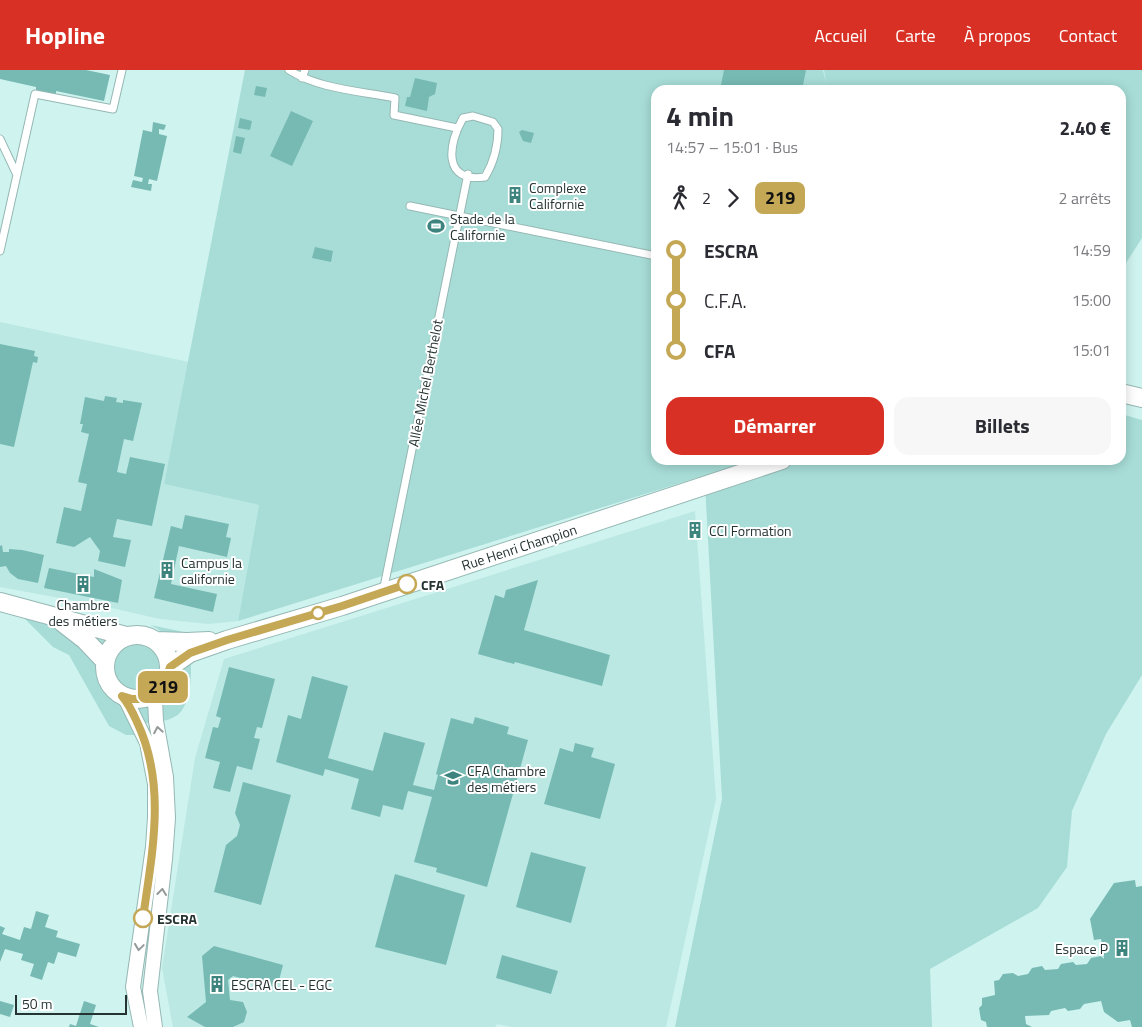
<!DOCTYPE html>
<html lang="fr">
<meta charset="utf-8">
<style>
body{margin:0;font-family:"Titillium Web",sans-serif;background:#f7f7f7;color:#2b2b33;height:100vh;display:flex;flex-direction:column;font-size:19px;white-space:nowrap}
*{box-sizing:border-box;margin:0}
p{font-size:16px;color:#7c7c81}
.icon{flex:none;width:28px;height:28px;fill:none;stroke:currentColor;stroke-width:2;stroke-linecap:round;stroke-linejoin:round}
.map{position:relative;flex:1;overflow:hidden}
.sheet{position:absolute;left:651px;top:15px;width:475px;height:380px;display:flex;flex-direction:column;background:#fff;border-radius:15px;box-shadow:0 2px 12px #0003}
.sheet>*{flex:none}
.badge{padding:0 10px;border-radius:8px;font-size:18px;line-height:32px}
.scale{position:absolute;left:15px;bottom:12px;width:112px;box-sizing:border-box;padding-left:5px;border:2px solid #253332;border-top:0;font-size:14px;line-height:18px;white-space:nowrap;color:#253332;-webkit-text-stroke:4px #fff;paint-order:stroke}
.map>.badge{position:absolute;translate:-50% -50%;box-shadow:0 0 0 2px #fff}
.legs{display:flex;align-items:center;gap:8px;height:55px;padding:0 15px;font-size:16px}
.legs p{margin-inline-start:auto}
.headline{display:flex;align-items:center;justify-content:space-between;height:85px;padding:0 15px}
h1{font-size:28px;font-weight:700;line-height:38px}
.cta{display:flex;gap:10px;margin-top:auto;padding:10px 15px}
.cta a{flex:1;height:58px;border-radius:15px;background:#d93025;color:#fff;font-size:20px;font-weight:700;line-height:58px;text-align:center}
.cta a+a{background:#f7f7f7;color:#2b2b33}
ul{padding:0 15px;list-style:none}
li{display:flex;align-items:center;gap:18px;height:50px;font-size:19px}
li i{display:grid;place-items:center;width:8px;height:100%;margin:0 6px;background:currentColor}
li i::after{content:'';width:12px;height:12px;margin:-6px;border:4px solid;border-radius:50%;background:#fff}
li p{margin-inline-start:auto}
li:first-child i{background:linear-gradient(#0000 50%,currentColor 0)}
li:last-child i{background:linear-gradient(currentColor 50%,#0000 0)}
header{display:flex;align-items:center;gap:30px;box-sizing:border-box;height:70px;padding:0 25px;background:#d93025;color:#fff}
header strong{font-size:24px}
nav{display:flex;gap:28px;margin-inline-start:auto;font-size:18px}
.map>svg:first-child{display:block}
.built{fill:#bbe8e3}
.green{fill:#a8ddd7}
.building{fill:#77bab4}
.lines{fill:none;stroke-linecap:round;stroke-linejoin:round}
.service-casing{stroke:#95b8b4;stroke-width:9}
.minor-casing{stroke:#95b8b4;stroke-width:16}
.tertiary-casing{stroke:#95b8b4;stroke-width:20}
.service{stroke:#fff;stroke-width:7}
.minor{stroke:#fff;stroke-width:14}
.tertiary{stroke:#fff;stroke-width:18}
.oneway{stroke:#929998}
.line-1-casing{stroke:#fff;stroke-width:11}
.line-1{stroke:#c4a856;stroke-width:8}
.stop-1-dot{fill:#fff;stroke:#c4a856;stroke-width:2.5}
.labels{text-anchor:middle;dominant-baseline:central;stroke-width:4;stroke-linejoin:round;paint-order:stroke}
.poi-label{font-size:14px;fill:#253332;stroke:#fff;text-anchor:start}
.street-label{font-size:14px;fill:#253332;stroke:#fff}
.stop-label{font-size:14px;font-weight:bold;fill:#253332;stroke:#fff;text-anchor:start}
</style>
<header>
<strong>Hopline</strong>
<nav><a>Accueil</a><a>Carte</a><a>À propos</a><a>Contact</a></nav>
</header>
<div class="map">
<svg width="1142" height="957" viewBox="0 0 1142 957">
<rect width="100%" height="100%" fill="#cff3ef"/>
<path class="built" d="M 0,252 L 189,292 L 164,414 L 259,435 L 238,551 L 209,554 L 160,549 L 103,536 L 0,517 Z
M 695,441 L 716,729 L 666,957 L 512,957 L 497,954 L 495,957 L 173,957 L 162,898 L 195,688 L 224,589 Z"/>
<path class="green" d="M 245,0 L 823,0 L 826,13 L 824,0 L 1142,0 L 1142,168 L 1121,201 L 1121,20 L 656,20 L 656,390 L 754,390 L 238,551 L 259,435 L 164,414 Z
M 1121,344 L 1142,350 L 1142,605 L 1106,664 L 1072,741 L 1067,797 L 1038,838 L 930,899 L 932,957 L 675,957 L 722,729 L 705,414 L 782,390 L 1121,390 Z
M 23,547 L 121,569 C 73,602 143,659 166,612 C 171,601 170,588 164,579 L 170,571 L 158,559 L 150,555 L 184,562 C 194,579 195,635 176,646 C 165,653 151,652 138,654 L 136,665 L 126,665 L 109,656 L 69,585 L 53,577 Z
M114 597a23 23 0 1 1 46 0a23 23 0 1 1-46 0Z"/>
<path class="building" d="M 0,0 L 86,0 L 110,5 L 104,31 L 56,21 L 56,24 L 36,20 L 36,17 L 0,9 Z
M 724,0 L 806,0 L 802,20 L 720,20 Z
M 415,8 L 437,13 L 435,24 L 429,27 L 427,41 L 405,36 L 407,27 L 410,27 Z
M 256,16 L 267,18 L 265,27 L 254,25 Z
M 291,41 L 313,51 L 292,96 L 270,86 Z
M 240,48 L 252,51 L 250,60 L 238,58 Z
M 153,52 L 166,55 L 164,60 L 159,59 L 159,64 L 167,66 L 157,111 L 149,109 L 148,114 L 152,114 L 151,121 L 131,117 L 133,110 L 142,112 L 143,108 L 134,106 L 143,60 L 152,62 Z
M 522,60 L 534,63 L 531,73 L 523,71 L 519,62 Z
M 236,66 L 245,68 L 241,84 L 233,82 Z
M 514,119 L 521,121 L 519,129 L 509,127 L 510,122 Z
M 315,177 L 333,181 L 331,192 L 312,188 Z
M 0,274 L 35,281 L 34,286 L 38,287 L 37,293 L 33,292 L 14,377 L 0,374 Z
M 105,326 L 117,328 L 116,332 L 123,333 L 123,330 L 142,333 L 133,371 L 124,369 L 117,402 L 126,404 L 130,387 L 165,394 L 152,456 L 117,449 L 113,467 L 131,470 L 125,497 L 98,491 L 100,481 L 90,467 L 74,477 L 56,473 L 64,437 L 81,441 L 87,414 L 78,412 L 89,364 L 81,362 L 83,354 L 80,354 L 85,327 L 104,331 Z
M 185,445 L 229,454 L 226,467 L 231,468 L 227,487 L 179,476 L 171,514 L 217,524 L 213,542 L 154,528 L 171,456 L 182,459 Z
M 2,475 L 3,482 L 9,482 L 9,479 L 22,480 L 44,485 L 38,513 L 18,509 L 10,503 L 6,496 L 0,497 L 0,476 Z
M 49,498 L 94,507 L 94,499 L 122,510 L 118,533 L 44,518 Z
M 538,510 L 524,560 L 610,585 L 602,616 L 515,592 L 514,594 L 478,584 L 495,525 L 504,528 L 506,520 Z
M 229,597 L 275,609 L 262,658 L 257,657 L 254,668 L 260,669 L 252,700 L 237,696 L 230,722 L 213,718 L 220,692 L 205,688 L 213,657 L 218,658 L 221,648 L 216,646 Z
M 312,606 L 348,616 L 328,688 L 373,701 L 384,662 L 425,673 L 413,715 L 434,720 L 438,705 L 436,704 L 451,648 L 473,654 L 475,647 L 509,657 L 507,664 L 528,670 L 487,817 L 436,802 L 437,798 L 414,792 L 432,727 L 408,721 L 403,740 L 383,735 L 380,747 L 351,739 L 359,709 L 325,699 L 323,706 L 276,692 L 288,645 L 301,649 Z
M 575,673 L 594,678 L 591,687 L 615,694 L 600,749 L 544,734 L 560,678 L 573,682 Z
M 243,712 L 291,725 L 261,835 L 214,822 L 226,775 L 237,766 L 240,755 L 235,743 Z
M 531,782 L 586,797 L 571,853 L 516,837 Z
M 395,804 L 465,825 L 446,895 L 375,877 Z
M 1135,810 L 1136,817 L 1142,816 L 1142,957 L 1132,957 L 1130,950 L 1118,952 L 1104,942 L 1101,931 L 1084,934 L 1080,939 L 1068,941 L 1065,938 L 1051,941 L 1049,945 L 1025,946 L 1026,954 L 1032,957 L 987,957 L 986,952 L 981,950 L 979,938 L 982,935 L 982,928 L 995,925 L 994,911 L 999,910 L 1003,904 L 1013,903 L 1018,906 L 1028,904 L 1032,898 L 1042,896 L 1045,900 L 1058,899 L 1061,894 L 1073,892 L 1076,895 L 1087,894 L 1091,888 L 1101,886 L 1104,889 L 1101,869 L 1094,870 L 1090,849 L 1114,813 Z
M 36,841 L 49,845 L 45,857 L 58,861 L 56,867 L 80,874 L 76,887 L 58,882 L 54,894 L 48,892 L 42,910 L 30,906 L 34,894 L 21,890 L 23,884 L 5,879 L 0,892 L 0,856 L 5,858 L 2,864 L 20,870 L 24,857 L 31,859 Z
M 214,876 L 283,895 L 277,918 L 233,906 L 228,910 L 230,930 L 243,932 L 247,942 L 244,952 L 233,957 L 205,957 L 187,947 L 206,932 L 202,886 Z
M 502,885 L 558,901 L 551,924 L 496,908 Z
M 0,931 L 14,935 L 10,947 L 0,944 Z
M 84,931 L 96,935 L 90,954 L 99,957 L 69,957 L 70,954 L 76,956 Z"/>
<g class="lines">
<g class="service-casing">
<path id="service" d="M 289,0 C 319,19 360,21 395,28 L 394,45 L 457,58
M 302,8 L 305,0
M 473,46 L 493,52 L 498,59 C 498,76 494,92 485,107 C 442,113 448,74 463,48 Z
M 0,69 L 17,105
M 410,136 L 656,186
M 0,181 L 35,24 L 113,39 L 122,0
M 383,522 L 468,104"/>
</g>
<g class="minor-casing">
<path id="minor" d="M 123,626 L 127,632 L 147,673 L 155,714 L 155,747 L 153,777 L 133,917 L 141,957
M 155,957 L 150,921 L 165,789 L 168,748 L 166,707 L 156,651 L 155,630 L 160,620"/>
</g>
<g class="tertiary-casing">
<path id="tertiary" d="M 1121,323 L 1142,328
M 0,532 L 126,566
M 63,553 L 85,570 L 105,591
M105 597a32 32 0 1 1 64 0a32 32 0 1 1-64 0Z
M 157,571 L 187,572 L 209,571
M 170,597 L 190,583 L 227,570 L 342,536 L 782,390"/>
</g>
<use href="#service" class="service"/>
<use href="#minor" class="minor"/>
<use href="#tertiary" class="tertiary"/>
</g>
<defs><path id="oneway-chevron" d="M-2-3.5L2.5 0L-2 3.5" fill="none" stroke-width="1.6" stroke-linecap="round" stroke-linejoin="round" transform="scale(1.25)"/></defs>
<g class="oneway">
<use href="#oneway-chevron" transform="translate(158 660) rotate(-100)"/>
<use href="#oneway-chevron" transform="translate(162 822) rotate(-83)"/>
<use href="#oneway-chevron" transform="translate(139 877) rotate(98)"/>
</g>
<g class="lines">
<g class="line-1-casing">
<path id="line-1" d="M 143,848 C 152,783 167,715 137,652 C 133,643 129,634 122,626 L 132,629 L 142,629 L 154,624 L 164,615 L 170,597 L 190,583 L 227,570 L 342,536 L 407,514"/>
</g>
<use href="#line-1" class="line-1"/>
</g>
<defs>
<g id="building-bare" transform="scale(1.35)"><path d="M-4-6H4V6H1V3H-1V6H-4ZM-2.5-4.3h1.7v1.8h-1.7ZM.8-4.3h1.7v1.8H.8ZM-2.5-1h1.7V.8h-1.7ZM.8-1h1.7V.8H.8Z" fill="#3d847f" stroke="#fff" stroke-width="2.5" paint-order="stroke"/></g>
<g id="stadium-bare" transform="scale(1.35)"><path d="M0-5a6.5 5 0 1 0 0 10a6.5 5 0 1 0 0-10ZM-3.5-1.8h7v3.6h-7Z" fill="#3d847f" stroke="#fff" stroke-width="2.5" paint-order="stroke"/></g>
<g id="school-bare" transform="scale(1.35)"><path d="M0-5L7-2L0 1L-7-2ZM-4 1L0 2.5L4 1V4Q0 6-4 4Z" fill="#3d847f" stroke="#fff" stroke-width="2.5" paint-order="stroke"/></g>
</defs>
<g fill-rule="evenodd">
<use href="#building-bare" x="515" y="125"/>
<use href="#stadium-bare" x="436" y="156"/>
<use href="#building-bare" x="695" y="460"/>
<use href="#building-bare" x="167" y="500"/>
<use href="#building-bare" x="83" y="514"/>
<use href="#school-bare" x="453" y="708"/>
<use href="#building-bare" x="1122" y="878"/>
<use href="#building-bare" x="217" y="914"/>
</g>
<g class="stop-1-dot">
<circle cx="407" cy="514" r="9"/>
<circle cx="318" cy="543" r="6"/>
<circle cx="143" cy="848" r="9"/>
</g>
<g class="labels">
<g class="poi-label">
<text x="529" y="117">Complexe<tspan x="529" dy="16">Californie</tspan></text>
<text x="450" y="148">Stade de la<tspan x="450" dy="16">Californie</tspan></text>
<text x="709" y="460">CCI Formation</text>
<text x="181" y="492">Campus la<tspan x="181" dy="16">californie</tspan></text>
<text x="83" y="534" text-anchor="middle">Chambre<tspan x="83" dy="16">des métiers</tspan></text>
<text x="467" y="700">CFA Chambre<tspan x="467" dy="16">des métiers</tspan></text>
<text x="1108" y="878" text-anchor="end">Espace P</text>
<text x="231" y="914">ESCRA CEL - EGC</text>
</g>
<g class="street-label">
<text transform="translate(425 313) rotate(-79)">Allée Michel Berthelot</text>
<text transform="translate(519 477) rotate(-18)">Rue Henri Champion</text>
</g>
<g class="stop-label">
<text x="421" y="514">CFA</text>
<text x="157" y="848">ESCRA</text>
</g>
</g>
</svg>
<div class="scale">50 m</div>
<b class="badge" style="left:163px;top:617px;background:#c4a856;color:#111">219</b>
<section class="sheet">
<div class="headline"><div><h1>4 min</h1><p>14:57 – 15:01 · Bus</p></div><b>2.40 €</b></div>
<div class="legs"><svg class="icon" aria-label="walk" viewBox="0 0 24 24"><circle cx="13" cy="4" r="2"/><path d="M13 8l-2 6 4 7M11 14l-3 7M7 12l3-4h3l4 4"/></svg>2<svg class="icon" aria-label="forward" viewBox="0 0 24 24"><path d="M9 5l7 7-7 7"/></svg><b class="badge" style="background:#c4a856;color:#111">219</b><p>2 arrêts</p></div>
<ul>
<li><i style="color:#c4a856"></i><b>ESCRA</b><p>14:59</p></li>
<li><i style="color:#c4a856"></i><span>C.F.A.</span><p>15:00</p></li>
<li><i style="color:#c4a856"></i><b>CFA</b><p>15:01</p></li>
</ul>
<div class="cta"><a>Démarrer</a><a>Billets</a></div>
</section>
</div>
